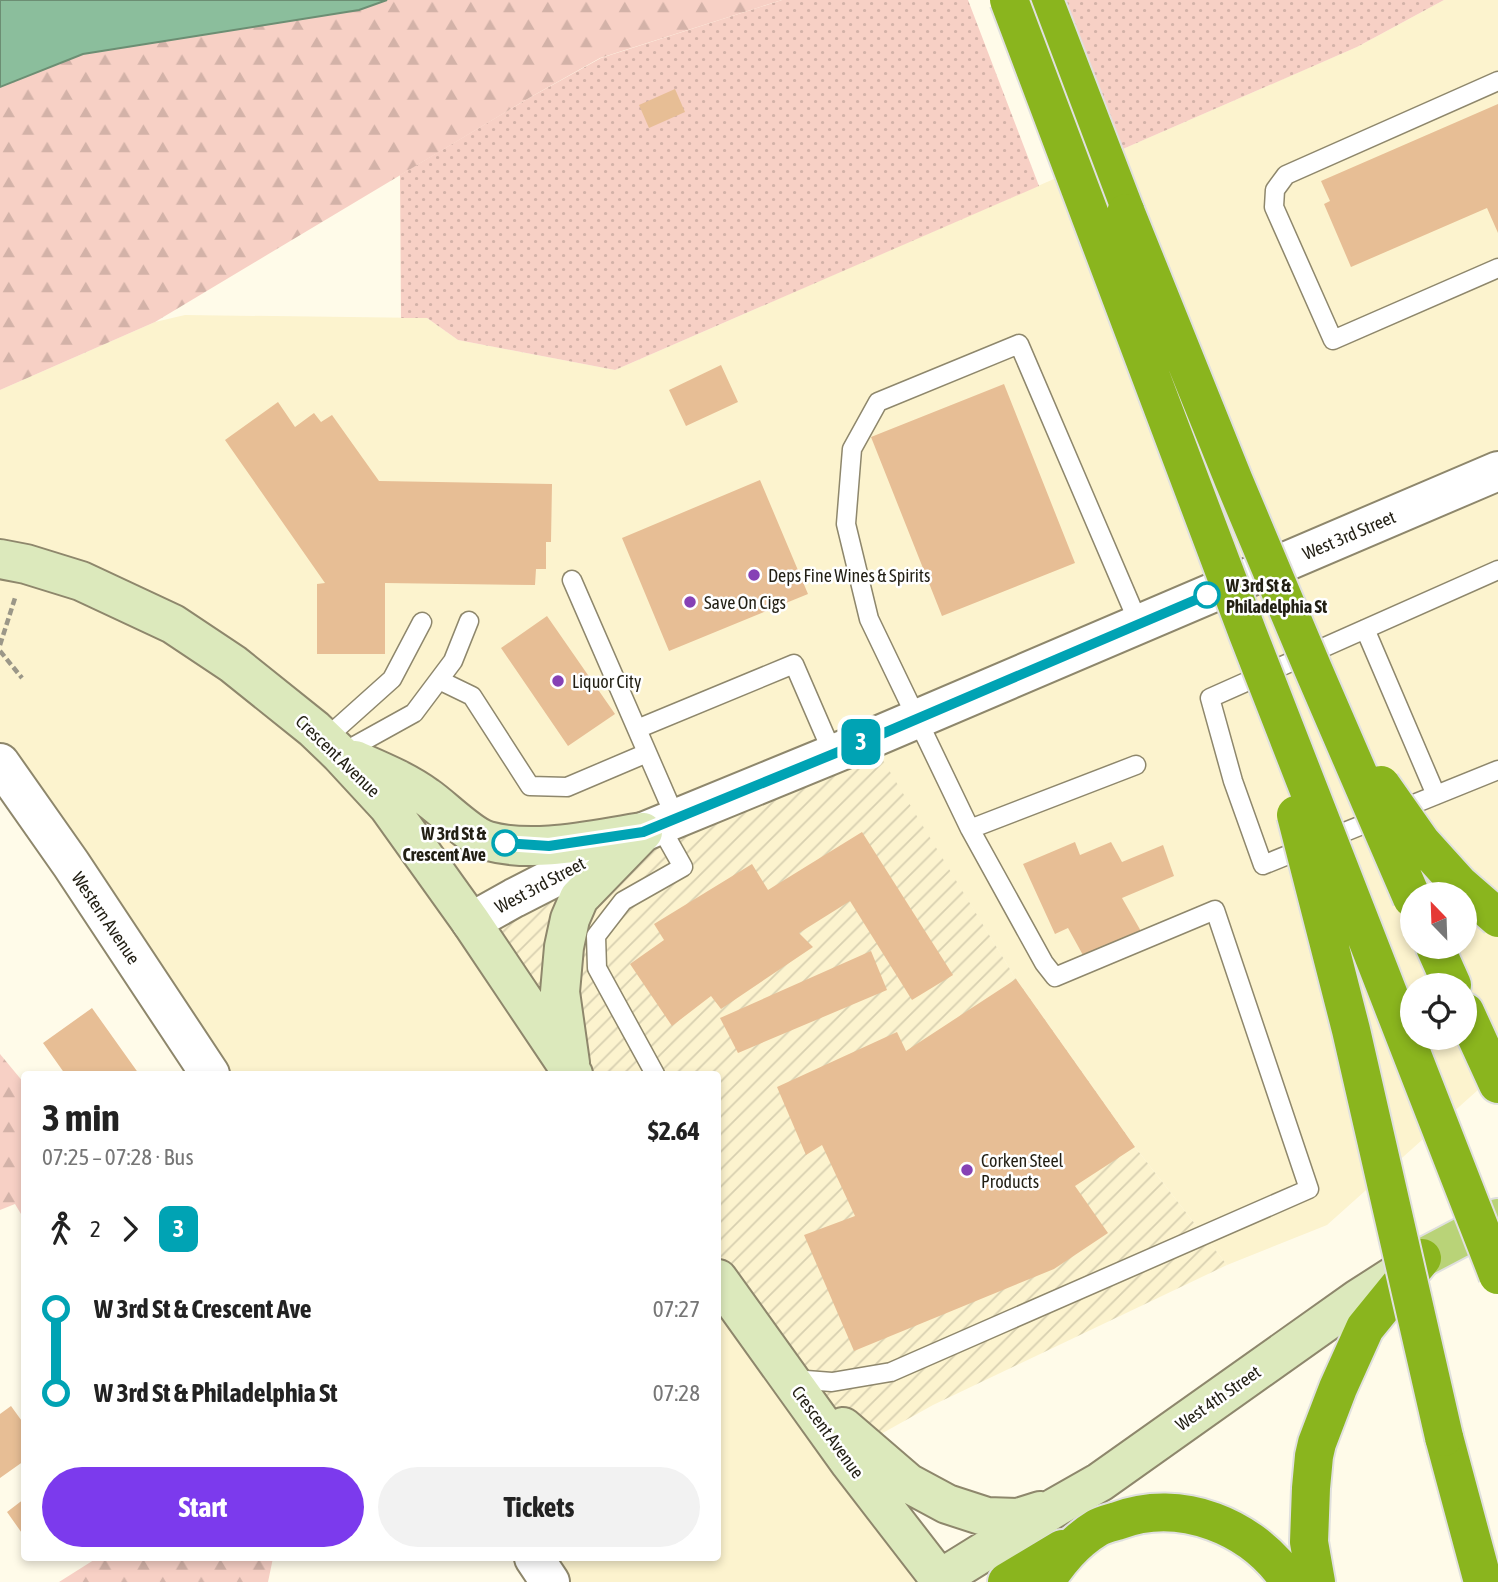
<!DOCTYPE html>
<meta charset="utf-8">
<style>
body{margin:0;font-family:"Asap Condensed",sans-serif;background:#f2f2f2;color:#222;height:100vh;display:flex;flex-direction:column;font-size:26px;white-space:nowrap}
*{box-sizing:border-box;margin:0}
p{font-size:23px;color:#767676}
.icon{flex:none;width:38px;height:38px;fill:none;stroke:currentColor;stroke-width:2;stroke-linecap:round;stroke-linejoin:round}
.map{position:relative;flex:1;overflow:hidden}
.panel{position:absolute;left:21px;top:1071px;width:700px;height:490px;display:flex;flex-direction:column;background:#fff;border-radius:7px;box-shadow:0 4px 10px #0003}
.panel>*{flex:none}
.badge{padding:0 14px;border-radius:10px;font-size:24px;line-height:46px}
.needle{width:46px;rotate:337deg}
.buttons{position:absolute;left:1400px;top:882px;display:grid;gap:14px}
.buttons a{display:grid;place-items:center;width:77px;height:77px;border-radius:50%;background:#fff;box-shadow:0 4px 10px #0003;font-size:35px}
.map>.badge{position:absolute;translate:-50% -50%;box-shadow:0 0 0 4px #fff}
.legs{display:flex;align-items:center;gap:10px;height:77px;padding:0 21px;font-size:23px}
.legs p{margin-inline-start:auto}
.summary{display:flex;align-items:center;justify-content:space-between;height:119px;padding:0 21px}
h1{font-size:38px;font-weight:700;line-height:52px}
.primary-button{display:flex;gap:14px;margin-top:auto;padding:14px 21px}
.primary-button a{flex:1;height:80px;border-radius:42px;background:#7c3aed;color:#fff;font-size:28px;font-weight:700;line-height:80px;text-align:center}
.primary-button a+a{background:#f2f2f2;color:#222}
ul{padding:0 21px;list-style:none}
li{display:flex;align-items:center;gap:24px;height:84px;font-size:26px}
li i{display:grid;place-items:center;width:10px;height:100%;margin:0 9px;background:currentColor}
li i::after{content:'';width:18px;height:18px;margin:-9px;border:5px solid;border-radius:50%;background:#fff}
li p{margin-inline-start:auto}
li:first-child i{background:linear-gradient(#0000 50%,currentColor 0)}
li:last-child i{background:linear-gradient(currentColor 50%,#0000 0)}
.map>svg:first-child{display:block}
.built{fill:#fcf3ce;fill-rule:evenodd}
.industrial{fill:url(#industrial-furrows)}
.grass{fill:url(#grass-dots)}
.forest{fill:url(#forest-firs)}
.water{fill:#8bbe9c;stroke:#6c8e73;stroke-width:2}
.building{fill:#e7be95}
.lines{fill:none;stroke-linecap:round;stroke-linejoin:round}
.service-casing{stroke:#8e876c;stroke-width:21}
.tertiary-casing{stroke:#8e876c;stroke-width:42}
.secondary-casing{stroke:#8e876c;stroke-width:42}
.primary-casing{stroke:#e0e0de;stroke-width:42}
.motorway-casing{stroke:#e0e0de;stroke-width:42}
.path{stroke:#9b9788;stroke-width:4.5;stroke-dasharray:7 3.5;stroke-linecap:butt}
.service{stroke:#fff;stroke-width:18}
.tertiary{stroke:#fff;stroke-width:38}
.secondary{stroke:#dce9bc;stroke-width:38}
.primary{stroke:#b9d378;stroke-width:38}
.motorway{stroke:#8ab51e;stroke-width:38}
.motorway-bridge-casing{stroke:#e0e0de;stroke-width:42;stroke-linecap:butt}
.motorway-bridge{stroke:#8ab51e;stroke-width:38}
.line-1-casing{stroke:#fff;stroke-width:16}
.line-1{stroke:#00a3b4;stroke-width:10}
.poi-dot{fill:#8641b5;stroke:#fff;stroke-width:2.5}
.stop-1-dot{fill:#fff;stroke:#00a3b4;stroke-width:3.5}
.labels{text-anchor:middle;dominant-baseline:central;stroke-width:5;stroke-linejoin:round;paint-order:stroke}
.street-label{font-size:18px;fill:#221f14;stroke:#fff}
.poi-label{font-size:18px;fill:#221f14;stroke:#fff;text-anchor:start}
.stop-label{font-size:18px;font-weight:bold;fill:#221f14;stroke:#fff;text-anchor:start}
</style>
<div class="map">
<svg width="1498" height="1582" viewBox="0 0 1498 1582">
<defs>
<pattern id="industrial-furrows" width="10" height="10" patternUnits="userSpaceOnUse" patternTransform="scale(1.75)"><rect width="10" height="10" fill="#fcf3ce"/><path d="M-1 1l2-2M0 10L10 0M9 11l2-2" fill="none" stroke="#d8d0b0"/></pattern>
<pattern id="grass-dots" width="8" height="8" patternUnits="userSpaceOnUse" patternTransform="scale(1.75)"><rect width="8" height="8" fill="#f7d0c5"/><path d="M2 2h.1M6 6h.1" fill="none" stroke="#d3b2a8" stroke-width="1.8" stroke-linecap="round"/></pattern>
<pattern id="forest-firs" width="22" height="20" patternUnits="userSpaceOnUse" patternTransform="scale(1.75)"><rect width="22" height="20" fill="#f7d0c5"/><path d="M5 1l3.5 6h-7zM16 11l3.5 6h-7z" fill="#d3b2a8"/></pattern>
</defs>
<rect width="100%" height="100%" fill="#fffbe9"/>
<path class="built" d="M 1444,0 L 1498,0 L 1498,1072 L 1327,1225 L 1227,1265 L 1135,1147 L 1016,979 L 869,739 L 573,1074 L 210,1074 L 0,763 L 0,390 L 155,322 L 185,315 L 427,318 L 458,340 L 615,370 L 1357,47 ZM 1412,894 L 1465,894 L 1465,947 L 1412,947 ZM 1412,985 L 1465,985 L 1465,1038 L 1412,1038 Z
M 718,1279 L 942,1582 L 550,1582 L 534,1558 L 718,1558 Z"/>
<path class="industrial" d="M 870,739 L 1016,979 L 1135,1147 L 1227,1265 L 933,1405 L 863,1444 L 718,1279 L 718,1074 L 573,1074 L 471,922 Z"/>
<path class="grass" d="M 782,0 L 968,0 L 1039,186 L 615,370 L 458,340 L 427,318 L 401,318 L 400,175 L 529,98 L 601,58 Z
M 1060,0 L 1444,0 L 1357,47 L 1116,152 Z"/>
<path class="forest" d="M 387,0 L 782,0 L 600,58 L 529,98 L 155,322 L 0,390 L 0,87 L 83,54 L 359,10 Z
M 0,1054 L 24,1083 L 24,1219 L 15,1204 L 0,1210 Z
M 97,1558 L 273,1558 L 268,1582 L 59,1582 Z"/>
<path class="water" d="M 0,0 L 387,0 L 359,10 L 83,54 L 0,87 Z"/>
<path class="building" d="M 675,89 L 685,112 L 649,128 L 639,105 Z
M 1498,104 L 1498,233 L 1487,208 L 1351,267 L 1324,204 L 1330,201 L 1321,181 Z
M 721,365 L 738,402 L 686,426 L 669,390 Z
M 1004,384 L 1075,563 L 942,616 L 871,437 Z
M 278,402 L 295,427 L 314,413 L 321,422 L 332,415 L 379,481 L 552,484 L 551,542 L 546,542 L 546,569 L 536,569 L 535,585 L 385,583 L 385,654 L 317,654 L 317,584 L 325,583 L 225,440 Z
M 760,480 L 808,594 L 669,651 L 622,538 Z
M 547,616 L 615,714 L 568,746 L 501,648 Z
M 862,832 L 953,975 L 912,1000 L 850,901 L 799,933 L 813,947 L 721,1009 L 711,996 L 672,1026 L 630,964 L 664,940 L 654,924 L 752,864 L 768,890 Z
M 1075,842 L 1080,855 L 1111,842 L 1122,862 L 1163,845 L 1174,876 L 1122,898 L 1142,933 L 1084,957 L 1068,928 L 1055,934 L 1023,864 Z
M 871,951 L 887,990 L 738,1053 L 720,1018 Z
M 1016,979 L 1135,1147 L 1075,1186 L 1108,1233 L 1054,1269 L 854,1351 L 804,1235 L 855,1216 L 822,1145 L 806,1155 L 777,1087 L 897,1032 L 906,1051 Z
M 92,1008 L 139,1074 L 65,1074 L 43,1043 Z
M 11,1406 L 24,1424 L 24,1461 L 0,1478 L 0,1414 Z
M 24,1499 L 24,1536 L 7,1512 Z"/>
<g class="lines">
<g class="service-casing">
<path id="service" d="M 1498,81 L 1286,175 L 1275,190 L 1274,207 L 1333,340 L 1498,268
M 1498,570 L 1210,698 L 1233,781 L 1263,865 L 1498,770
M 572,580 L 676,819
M 1365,629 L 1436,795
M 439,680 L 472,696 L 530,786 L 567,787 L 647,753
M 637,729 L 794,664 L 833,754
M 325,739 L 392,679 L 422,622
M 340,754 L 414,713 L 453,661 L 469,621
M 1136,765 L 970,829 L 869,619 L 846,524 L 852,449 L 878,402 L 1019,344 L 1139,624
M 655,1074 L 597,968 L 596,936 L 623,901 L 683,867 L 660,826
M 793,1379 L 832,1382 L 891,1372 L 1309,1189 L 1215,910 L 1055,977 L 1044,963 L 970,829"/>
</g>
<g class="tertiary-casing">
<path id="tertiary" d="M 0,763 L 71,864 L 210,1074
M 471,922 L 514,898 L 643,832 L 870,739 L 1498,471
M 534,1558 L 550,1582"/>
</g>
<g class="secondary-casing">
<path id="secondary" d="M 0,559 L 26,564 L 81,581 L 173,624 L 233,664 L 314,729 L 340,754 L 388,806 L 471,922 L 573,1074
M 355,760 C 380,771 405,781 427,797 C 443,808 471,837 488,841 C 536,854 595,839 643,832
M 570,1063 L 560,992 L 564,947 L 570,919 L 579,898 L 643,832
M 718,1279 L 850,1463 L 942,1582
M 843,1427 L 908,1483 L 947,1504 L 987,1517 L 1018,1518 L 1040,1511
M 940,1579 L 1056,1507 L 1100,1482 L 1358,1299 L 1414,1263"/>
</g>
<g class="primary-casing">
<path id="primary" d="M 1422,1258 L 1498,1218"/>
</g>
<g class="motorway-casing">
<path id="motorway" d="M 1044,0 L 1126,213
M 1435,947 L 1452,985
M 1465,1012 L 1498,1084
M 1444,1437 L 1483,1582
M 1007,1582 L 1062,1549
M 1045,1582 C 1059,1561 1074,1542 1097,1528 C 1102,1525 1110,1523 1117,1521 C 1180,1497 1253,1526 1290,1582
M 1316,1582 L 1309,1542 L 1311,1488 L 1314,1456 L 1317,1443 L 1338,1388 L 1365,1328 L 1422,1258"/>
</g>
<path class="path" d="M 0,645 L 15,598
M 0,651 L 22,678"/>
<use href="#service" class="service"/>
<use href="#tertiary" class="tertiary"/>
<use href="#secondary" class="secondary"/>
<use href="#primary" class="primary"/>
<use href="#motorway" class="motorway"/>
<g class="motorway-bridge-casing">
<path id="motorway-bridge" d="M 1009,0 L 1248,634 L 1498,1275
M 1126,213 L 1234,481 L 1313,669 L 1412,898
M 1381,785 L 1421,842 L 1459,884 L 1498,918
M 1296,815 L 1351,1030 L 1444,1437"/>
</g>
<use href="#motorway-bridge" class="motorway-bridge"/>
</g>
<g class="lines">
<g class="line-1-casing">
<path id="line-1" d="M 505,843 L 549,846 L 643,832 L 870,739 L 1207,595"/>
</g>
<use href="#line-1" class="line-1"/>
</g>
<g class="poi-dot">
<circle cx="754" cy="575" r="7"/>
<circle cx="690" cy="602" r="7"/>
<circle cx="558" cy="681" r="7"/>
<circle cx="967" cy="1170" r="7"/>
</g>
<g class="stop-1-dot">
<circle cx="1207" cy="595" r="12"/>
<circle cx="505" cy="843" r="12"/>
</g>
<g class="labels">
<g class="street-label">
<text transform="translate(1349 535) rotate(-23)">West 3rd Street</text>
<text transform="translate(338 756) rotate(44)">Crescent Avenue</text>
<text transform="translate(540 885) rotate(-28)">West 3rd Street</text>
<text transform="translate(106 918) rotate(56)">Western Avenue</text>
<text transform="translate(1218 1398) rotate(-35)">West 4th Street</text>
<text transform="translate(828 1432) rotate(54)">Crescent Avenue</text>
</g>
<g class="poi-label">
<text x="768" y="575">Deps Fine Wines &amp; Spirits</text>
<text x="704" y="602">Save On Cigs</text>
<text x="572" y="681">Liquor City</text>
<text x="981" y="1160">Corken Steel<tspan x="981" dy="21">Products</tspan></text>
</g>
<g class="stop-label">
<text x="1226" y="585">W 3rd St &amp;<tspan x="1226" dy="21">Philadelphia St</tspan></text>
<text x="486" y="833" text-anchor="end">W 3rd St &amp;<tspan x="486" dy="21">Crescent Ave</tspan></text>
</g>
</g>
</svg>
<div class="buttons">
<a><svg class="needle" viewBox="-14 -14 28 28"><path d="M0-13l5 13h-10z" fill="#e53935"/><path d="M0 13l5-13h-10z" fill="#767676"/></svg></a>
<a><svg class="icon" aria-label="locate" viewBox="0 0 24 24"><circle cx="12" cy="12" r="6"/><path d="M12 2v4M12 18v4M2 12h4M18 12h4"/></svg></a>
</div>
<b class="badge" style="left:861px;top:742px;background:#00a3b4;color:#fff">3</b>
<section class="panel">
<div class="summary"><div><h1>3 min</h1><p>07:25 – 07:28 · Bus</p></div><b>$2.64</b></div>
<div class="legs"><svg class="icon" aria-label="walk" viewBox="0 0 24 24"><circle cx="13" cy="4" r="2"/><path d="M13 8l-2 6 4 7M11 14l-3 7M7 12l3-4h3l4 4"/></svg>2<svg class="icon" aria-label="forward" viewBox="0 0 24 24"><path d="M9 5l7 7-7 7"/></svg><b class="badge" style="background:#00a3b4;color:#fff">3</b></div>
<ul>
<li><i style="color:#00a3b4"></i><b>W 3rd St &amp; Crescent Ave</b><p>07:27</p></li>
<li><i style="color:#00a3b4"></i><b>W 3rd St &amp; Philadelphia St</b><p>07:28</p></li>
</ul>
<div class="primary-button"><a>Start</a><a>Tickets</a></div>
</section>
</div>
